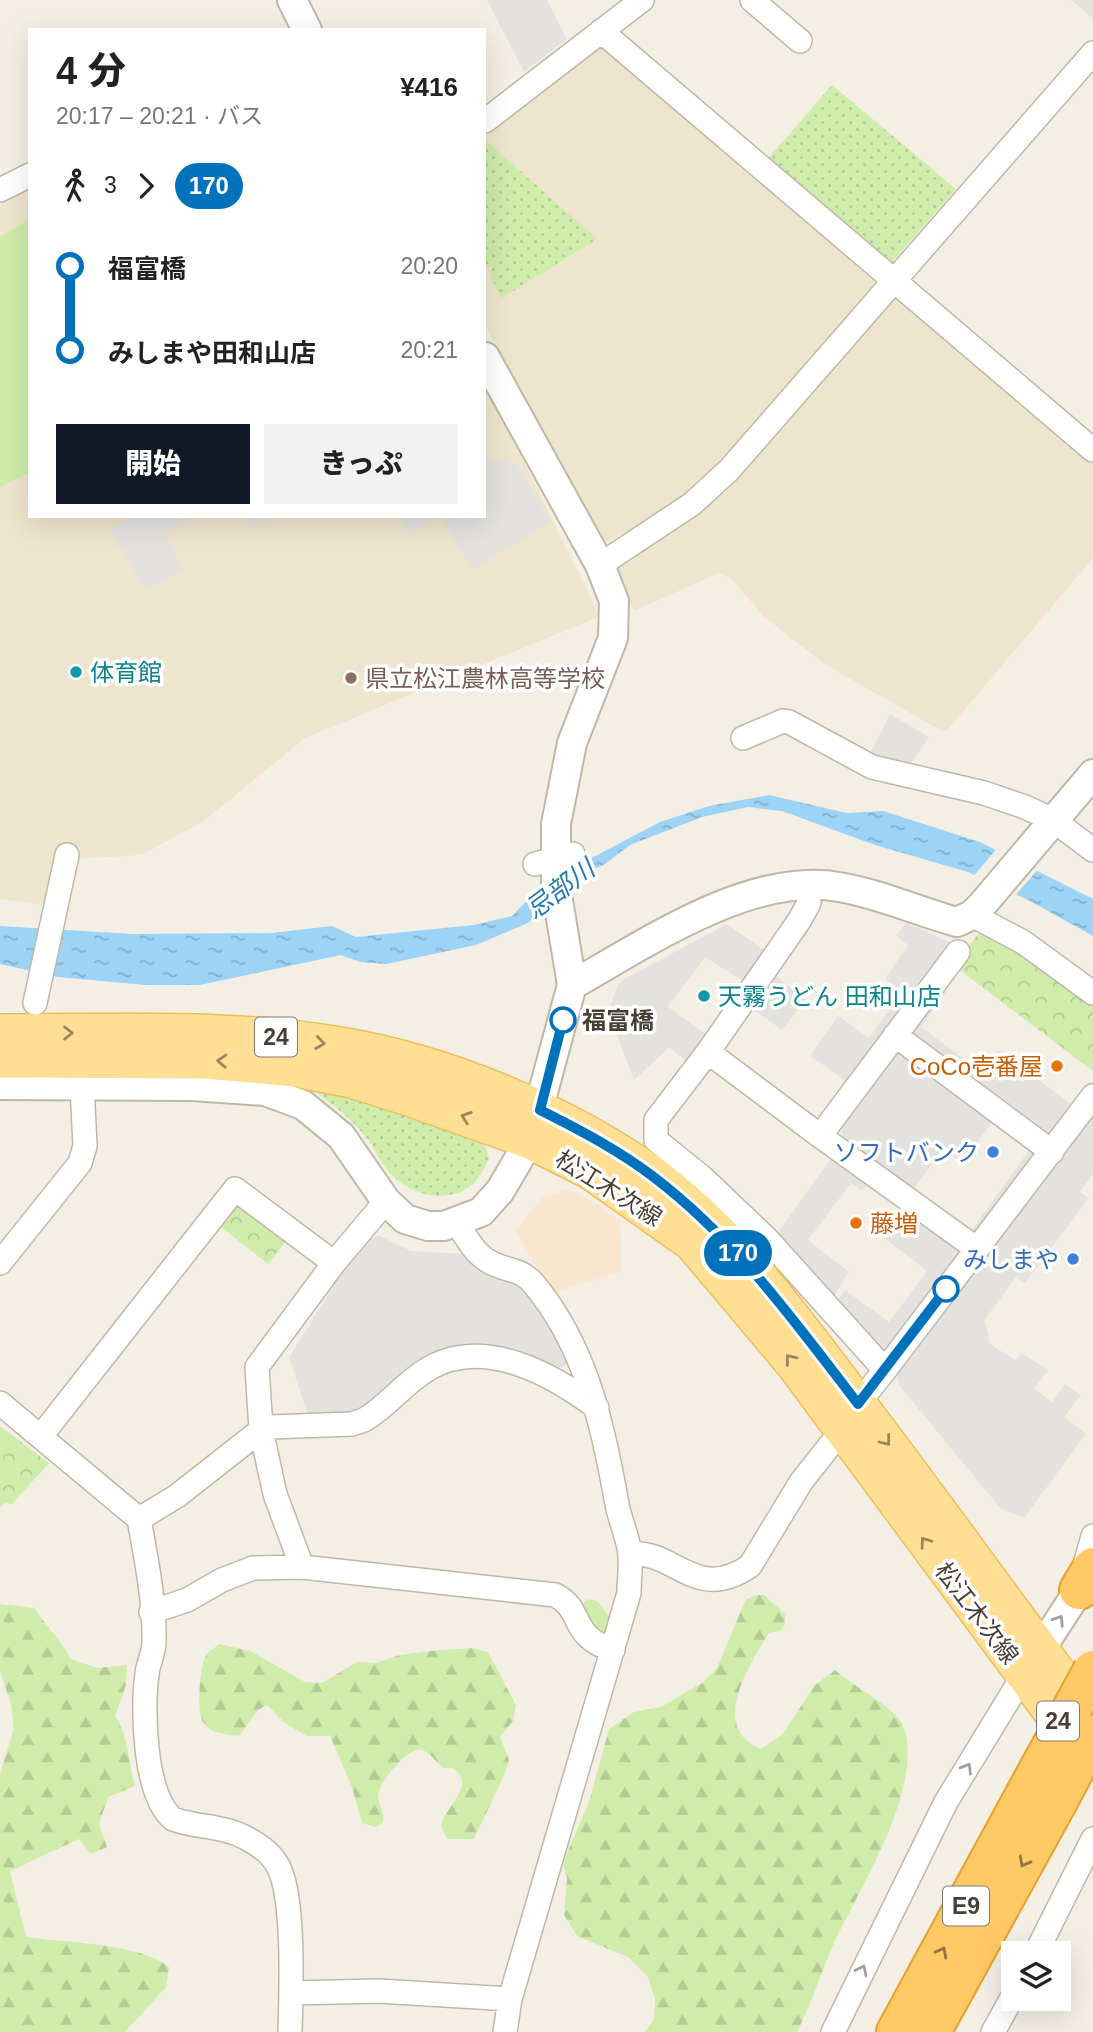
<!DOCTYPE html>
<html lang="ja">
<meta charset="utf-8">
<style>
body{margin:0;font-family:Helvetica,"Noto Sans JP",sans-serif;background:#f2f2f2;color:#222;height:100vh;display:flex;flex-direction:column;font-size:26px;white-space:nowrap}
*{box-sizing:border-box;margin:0}
p{font-size:23px;color:#767676}
.icon{flex:none;width:38px;height:38px;fill:none;stroke:currentColor;stroke-width:2;stroke-linecap:round;stroke-linejoin:round}
.map{position:relative;flex:1;overflow:hidden}
.panel{position:absolute;left:28px;top:28px;width:458px;height:490px;display:flex;flex-direction:column;background:#fff;border-radius:0px;box-shadow:0 7px 28px #0002}
.panel>*{flex:none}
.badge{padding:0 14px;border-radius:23px;font-size:24px;line-height:46px}
.buttons{position:absolute;left:1001px;top:1941px;display:grid;gap:14px}
.buttons a{display:grid;place-items:center;width:70px;height:70px;border-radius:0px;background:#fff;box-shadow:0 7px 28px #0002;font-size:35px}
.map>.badge{position:absolute;translate:-50% -50%;box-shadow:0 0 0 4px #fff}
.legs{display:flex;align-items:center;gap:10px;height:77px;padding:0 28px;font-size:23px}
.legs p{margin-inline-start:auto}
.head{display:flex;align-items:center;justify-content:space-between;height:119px;padding:0 28px}
h1{font-size:38px;font-weight:800;line-height:52px}
.primary-button{display:flex;gap:14px;margin-top:auto;padding:14px 28px}
.primary-button a{flex:1;height:80px;border-radius:0px;background:#111827;color:#fff;font-size:28px;font-weight:800;line-height:80px;text-align:center}
.primary-button a+a{background:#f2f2f2;color:#222}
ul{padding:0 28px;list-style:none}
li{display:flex;align-items:center;gap:24px;height:84px;font-size:26px}
li i{display:grid;place-items:center;width:10px;height:100%;margin:0 9px;background:currentColor}
li i::after{content:'';width:18px;height:18px;margin:-9px;border:5px solid;border-radius:50%;background:#fff}
li p{margin-inline-start:auto}
li:first-child i{background:linear-gradient(#0000 50%,currentColor 0)}
li:last-child i{background:linear-gradient(currentColor 50%,#0000 0)}
.map>svg:first-child{display:block}
.commercial{fill:#f8e6ce}
.education{fill:#eee5ce}
.grass{fill:#cfecab}
.forest{fill:url(#forest-firs)}
.park{fill:url(#park-crowns)}
.garden{fill:url(#garden-dots)}
.parking{fill:#e4e2de}
.water{fill:url(#water-ripples)}
.pier{fill:#f4efe5}
.lines{fill:none;stroke-linecap:round;stroke-linejoin:round}
.minor-casing{stroke:#c0b7a7;stroke-width:26}
.tertiary-casing{stroke:#c0b7a7;stroke-width:32}
.primary-casing{stroke:#edbe5a;stroke-width:40}
.motorway-casing{stroke:#e9a02a;stroke-width:42}
.minor{stroke:#fff;stroke-width:23}
.tertiary{stroke:#fff;stroke-width:28}
.primary{stroke:#ffdf93;stroke-width:37}
.motorway{stroke:#ffc965;stroke-width:38}
.motorway-bridge-casing{stroke:#e9a02a;stroke-width:42;stroke-linecap:butt}
.motorway-bridge{stroke:#ffc965;stroke-width:38}
.oneway{stroke:#9a875f}
.oneway2{stroke:#a39f9a}
.oneway3{stroke:#917648}
.line-1-casing{stroke:#fff;stroke-width:16}
.line-1{stroke:#0072bc;stroke-width:10}
.culture-dot{fill:#0f9aa8;stroke:#fff;stroke-width:2.5}
.education-dot{fill:#8d6e63;stroke:#fff;stroke-width:2.5}
.stop-1-dot{fill:#fff;stroke:#0072bc;stroke-width:3.5}
.food-dot{fill:#e8710a;stroke:#fff;stroke-width:2.5}
.shop-dot{fill:#3f7fe0;stroke:#fff;stroke-width:2.5}
.labels{text-anchor:middle;dominant-baseline:central;stroke-width:7;stroke-linejoin:round;paint-order:stroke}
.shield{fill:#fff;stroke:#7e7971;stroke-width:2}
.shield-label{font-size:23px;font-weight:bold;fill:#473f34}
.culture-label{font-size:24px;fill:#0d838f;stroke:#fff;text-anchor:start}
.education-label{font-size:24px;fill:#785e54;stroke:#fff;text-anchor:start}
.stop-label{font-size:24px;font-weight:bold;fill:#473f34;stroke:#fff;text-anchor:start}
.food-label{font-size:24px;fill:#c56008;stroke:#fff;text-anchor:end}
.shop-label{font-size:24px;fill:#366cbe;stroke:#fff;text-anchor:end}
.street-label{font-size:24px;fill:#473f34;stroke:#fff}
.water-label{font-size:26px;font-style:italic;fill:#2479b2;stroke:#fff}
</style>
<div class="map">
<svg width="1093" height="2032" viewBox="0 0 1093 2032">
<defs>
<pattern id="forest-firs" width="22" height="20" patternUnits="userSpaceOnUse" patternTransform="scale(1.75)"><rect width="22" height="20" fill="#cfecab"/><path d="M5 1l3.5 6h-7zM16 11l3.5 6h-7z" fill="#b3cb94"/></pattern>
<pattern id="park-crowns" width="20" height="18" patternUnits="userSpaceOnUse" patternTransform="scale(1.75)"><rect width="20" height="18" fill="#cfecab"/><path d="M2 6a3 3 0 1 1 6 0M12 15a3 3 0 1 1 6 0" fill="none" stroke="#b3cb94"/></pattern>
<pattern id="garden-dots" width="8" height="8" patternUnits="userSpaceOnUse" patternTransform="scale(1.75)"><rect width="8" height="8" fill="#cfecab"/><path d="M2 2h.1M6 6h.1" fill="none" stroke="#b3cb94" stroke-width="1.8" stroke-linecap="round"/></pattern>
<pattern id="water-ripples" width="26" height="14" patternUnits="userSpaceOnUse" patternTransform="scale(1.75)"><rect width="26" height="14" fill="#9cd3f6"/><path d="M2 4q2-2 4 0t4 0M15 11q2-2 4 0t4 0" fill="none" stroke="#81adc8"/></pattern>
</defs>
<rect width="100%" height="100%" fill="#f4efe5"/>
<path class="commercial" d="M 569,1189 L 599,1205 L 620,1221 L 622,1271 L 553,1293 L 515,1231 L 543,1197 Z"/>
<path class="education" d="M 601,45 L 882,284 L 723,461 L 677,503 L 608,542 L 601,538 L 485,326 L 485,132 L 583,56 Z
M 30,186 L 30,516 L 485,516 L 485,383 L 598,612 L 598,617 L 305,738 L 204,821 L 141,855 L 74,859 L 51,906 L 0,899 L 0,201 Z
M 890,291 L 1093,461 L 1093,558 L 949,728 L 942,731 L 826,665 L 763,616 L 733,580 L 719,573 L 636,610 L 629,604 L 616,565 L 645,539 Z"/>
<path class="grass" d="M 30,219 L 30,472 L 0,487 L 0,237 Z"/>
<path class="forest" d="M 756,1595 L 764,1595 L 785,1614 L 785,1624 L 780,1631 L 769,1633 C 750,1663 708,1728 761,1749 L 782,1735 L 814,1686 L 835,1670 C 850,1684 895,1708 902,1723 C 928,1781 859,1890 834,1943 C 821,1972 812,2003 797,2032 L 645,2032 L 654,2019 L 655,1998 L 647,1976 L 628,1957 L 577,1936 L 564,1915 L 567,1878 L 563,1863 L 590,1799 L 609,1729 L 634,1712 L 661,1707 L 702,1683 L 717,1668 L 746,1599 Z
M 588,1599 L 597,1601 L 609,1616 L 611,1625 L 603,1637 L 578,1607 Z
M 0,1604 L 34,1608 C 46,1626 61,1640 71,1659 L 97,1668 L 127,1665 L 126,1685 L 115,1716 C 129,1737 128,1761 135,1786 L 108,1797 L 99,1824 L 107,1847 L 91,1854 L 79,1839 L 10,1871 L 26,1937 C 66,1943 139,1943 169,1967 L 166,1987 L 125,2032 L 0,2032 L 0,1774 L 14,1728 L 11,1704 L 0,1671 Z
M 219,1644 L 250,1651 L 305,1682 L 322,1683 L 357,1662 L 376,1663 L 400,1655 L 429,1651 L 471,1648 L 488,1652 L 516,1705 L 513,1721 L 500,1737 L 509,1760 L 506,1771 L 474,1839 L 448,1839 C 444,1834 441,1829 442,1823 C 446,1807 478,1782 452,1768 L 443,1768 C 437,1763 430,1752 422,1750 C 408,1746 383,1779 379,1791 C 375,1802 386,1811 383,1823 L 375,1827 L 362,1823 L 352,1787 L 330,1736 L 307,1736 L 285,1723 L 267,1705 L 258,1710 L 239,1736 C 226,1734 211,1734 203,1722 C 196,1712 200,1666 206,1655 C 209,1651 216,1647 219,1644 Z"/>
<path class="park" d="M 984,927 L 1093,1003 L 1093,1071 L 953,965 Z
M 235,1200 L 286,1241 L 268,1264 L 216,1223 Z
M 0,1426 L 49,1463 L 12,1504 L 5,1503 L 0,1508 Z"/>
<path class="garden" d="M 832,85 L 956,189 L 891,263 L 884,264 L 765,162 Z
M 485,140 L 597,239 L 502,298 L 491,278 L 492,266 L 485,267 Z
M 313,1090 L 348,1091 L 478,1139 L 486,1148 L 489,1159 C 485,1166 480,1177 475,1182 C 449,1207 409,1195 389,1172 C 379,1161 374,1146 365,1136 C 350,1117 332,1104 313,1090 Z"/>
<path class="parking" d="M 487,0 L 547,0 L 567,39 L 524,72 Z
M 1071,0 L 1093,0 L 1093,19 Z
M 485,459 L 516,464 L 551,522 L 472,569 L 440,516 L 485,516 Z
M 133,516 L 193,516 L 164,534 L 184,568 L 146,591 L 110,530 Z
M 244,516 L 274,516 L 252,529 Z
M 399,516 L 438,516 L 410,534 Z
M 890,714 L 929,737 L 909,766 L 868,757 Z
M 906,923 L 956,945 L 914,999 L 885,979 L 908,945 L 896,936 Z
M 727,924 L 768,953 L 746,983 L 705,957 L 668,1007 L 707,1035 L 688,1062 L 669,1048 L 634,1080 L 608,1011 L 619,982 Z
M 774,975 L 806,999 L 782,1030 L 750,1007 Z
M 937,985 L 947,992 L 921,1027 L 982,1072 L 998,1050 L 1073,1105 L 1049,1138 L 903,1030 Z
M 902,993 L 913,1001 L 852,1085 L 810,1056 L 838,1016 L 869,1038 Z
M 903,1049 L 995,1118 L 962,1163 L 943,1149 L 912,1191 L 845,1142 L 840,1127 L 893,1053 Z
M 1093,1110 L 1093,1174 L 1080,1192 L 1089,1198 L 1025,1283 L 1016,1277 L 985,1319 L 990,1344 L 1015,1360 L 1022,1353 L 1048,1370 L 1034,1389 L 1052,1402 L 1065,1384 L 1081,1395 L 1064,1417 L 1086,1434 L 1024,1518 L 1001,1509 L 899,1385 L 897,1373 Z
M 1030,1149 L 1039,1155 L 978,1236 L 972,1230 Z
M 834,1154 L 870,1180 L 862,1191 L 851,1183 L 808,1240 L 849,1272 L 832,1299 L 777,1234 Z
M 906,1207 L 960,1248 L 962,1258 L 884,1360 L 835,1304 L 845,1290 L 889,1322 L 927,1271 L 884,1238 Z
M 378,1235 L 411,1251 L 465,1254 L 529,1284 L 575,1361 L 556,1369 L 475,1349 L 367,1412 L 310,1422 L 289,1357 L 358,1247 Z"/>
<path class="water" d="M 769,795 L 847,813 L 883,811 L 980,842 L 1093,899 L 1093,936 L 1028,900 L 968,872 L 875,845 L 782,811 L 748,807 L 702,817 L 630,845 L 605,864 L 576,878 L 528,923 L 476,945 L 386,964 L 360,962 L 341,955 L 200,985 L 146,985 L 58,977 L 0,964 L 0,926 L 133,934 L 272,933 L 332,926 L 356,937 L 474,925 L 512,916 L 544,883 L 660,822 L 709,806 Z"/>
<path class="pier" d="M 999,846 L 1040,867 L 1014,897 L 972,878 Z
M 572,867 L 574,885 L 541,917 L 538,885 Z"/>
<g class="lines">
<g class="minor-casing">
<path id="minor" d="M 752,0 L 800,41
M 601,31 L 1093,450
M 485,121 L 642,0
M 0,190 L 30,175
M 600,565 L 692,504 L 729,470 L 1093,53
M 743,738 L 783,721 L 789,722 L 872,767 L 984,793 L 1025,807 L 1053,820 L 1093,850
M 535,864 L 573,854
M 806,885 L 809,903 L 799,921 L 708,1052 L 820,1136
M 972,915 L 1023,942 L 1093,993
M 958,952 L 820,1136 L 977,1249
M 35,1003 L 67,855
M 895,1035 L 1052,1152
M 708,1052 L 656,1120 L 656,1140 L 703,1178 L 767,1239 L 885,1370 L 1093,1096
M 457,1223 C 468,1240 476,1257 496,1265 C 510,1271 522,1270 533,1283 C 586,1346 603,1425 617,1504 C 620,1521 629,1539 630,1556 C 631,1568 629,1581 629,1593 L 510,1999 L 505,2032
M 0,1263 L 80,1163 L 85,1146 L 82,1085
M 0,1403 L 139,1519 C 146,1558 155,1602 154,1642 C 154,1653 148,1663 147,1674 C 142,1709 144,1795 173,1819 C 197,1828 223,1825 246,1838 C 258,1844 271,1853 278,1866 C 295,1897 291,1994 290,2032
M 858,1404 L 885,1370
M 41,1436 L 235,1189 L 334,1263 L 386,1201
M 139,1519 L 177,1496 L 261,1430 L 269,1427 L 352,1424 L 364,1420 C 388,1406 404,1383 428,1369 C 484,1336 552,1374 597,1408
M 630,1554 C 676,1550 695,1603 750,1566 L 801,1482 L 842,1430
M 302,1567 L 275,1494 L 261,1430 L 257,1367 L 334,1263
M 1081,1580 L 1093,1536
M 151,1612 L 187,1600 L 222,1580 L 253,1568 L 302,1567 L 555,1595 C 585,1610 568,1636 613,1650
M 1036,1953 L 1093,1839
M 291,1993 L 379,1991 L 510,1999
M 833,2032 L 946,1802 L 1023,1676
M 993,2032 L 1013,1996"/>
</g>
<g class="tertiary-casing">
<path id="tertiary" d="M 292,0 L 307,30
M 572,985 C 647,943 751,871 839,887 C 880,894 917,911 957,922 L 972,915 L 982,905 L 1093,774
M 0,1085 L 192,1086 L 265,1091 L 303,1105 L 341,1136 L 386,1201 L 405,1219 L 428,1226 L 444,1226 L 481,1212 L 500,1191 L 530,1140 L 572,985 L 556,888 L 556,824 L 572,743 L 613,638 L 614,601 L 600,565 L 485,357
M 1031,1664 L 1079,1590"/>
</g>
<g class="primary-casing">
<path id="primary" d="M 0,1033 C 113,1033 228,1027 340,1046 C 444,1063 568,1114 653,1176 C 734,1236 792,1318 852,1397 C 934,1504 1012,1614 1093,1721
M 0,1059 L 205,1060 L 296,1068 L 352,1079 L 409,1097 L 530,1140 L 590,1170 L 693,1243 L 795,1364 L 1080,1749"/>
</g>
<g class="motorway-casing">
<path id="motorway" d="M 1079,1590 L 1093,1567
M 896,2032 L 1034,1778
M 931,2032 L 1057,1803"/>
</g>
<use href="#minor" class="minor"/>
<use href="#tertiary" class="tertiary"/>
<use href="#primary" class="primary"/>
<use href="#motorway" class="motorway"/>
<g class="motorway-bridge-casing">
<path id="motorway-bridge" d="M 1034,1778 L 1093,1670
M 1057,1803 L 1093,1735"/>
</g>
<use href="#motorway-bridge" class="motorway-bridge"/>
</g>
<defs><path id="oneway-chevron" d="M-2-3.5L2.5 0L-2 3.5" fill="none" stroke-width="1.6" stroke-linecap="round" stroke-linejoin="round" transform="scale(1.75)"/></defs>
<g class="oneway">
<use href="#oneway-chevron" transform="translate(68 1033)"/>
<use href="#oneway-chevron" transform="translate(320 1043) rotate(8)"/>
<use href="#oneway-chevron" transform="translate(222 1061) rotate(-177)"/>
<use href="#oneway-chevron" transform="translate(466 1117) rotate(-161)"/>
<use href="#oneway-chevron" transform="translate(790 1359) rotate(-129)"/>
<use href="#oneway-chevron" transform="translate(886 1441) rotate(52)"/>
<use href="#oneway-chevron" transform="translate(925 1542) rotate(-126)"/>
</g>
<g class="oneway2">
<use href="#oneway-chevron" transform="translate(1059 1620) rotate(-57)"/>
<use href="#oneway-chevron" transform="translate(967 1768) rotate(-59)"/>
<use href="#oneway-chevron" transform="translate(862 1970) rotate(-64)"/>
</g>
<g class="oneway3">
<use href="#oneway-chevron" transform="translate(1024 1862) rotate(119)"/>
<use href="#oneway-chevron" transform="translate(942 1952) rotate(-62)"/>
</g>
<g class="lines">
<g class="line-1-casing">
<path id="line-1" d="M 563,1020 L 540,1110 C 580,1130 620,1151 655,1178 C 737,1241 796,1323 858,1404 L 946,1289"/>
</g>
<use href="#line-1" class="line-1"/>
</g>
<g class="culture-dot">
<circle cx="76" cy="672" r="7"/>
<circle cx="704" cy="996" r="7"/>
</g>
<circle class="education-dot" cx="351" cy="678" r="7"/>
<g class="stop-1-dot">
<circle cx="563" cy="1020" r="12"/>
<circle cx="946" cy="1289" r="12"/>
</g>
<g class="food-dot">
<circle cx="1057" cy="1066" r="7"/>
<circle cx="856" cy="1223" r="7"/>
</g>
<g class="shop-dot">
<circle cx="993" cy="1152" r="7"/>
<circle cx="1073" cy="1259" r="7"/>
</g>
<g class="labels">
<g class="shield">
<rect x="255" y="1017.5" width="42" height="39" rx="5"/>
<rect x="1037" y="1701.5" width="42" height="39" rx="5"/>
<rect x="943" y="1886.5" width="46" height="39" rx="5"/>
</g>
<g class="shield-label">
<text x="276" y="1037">24</text>
<text x="1058" y="1721">24</text>
<text x="966" y="1906">E9</text>
</g>
<g class="culture-label">
<text x="90" y="672">体育館</text>
<text x="718" y="996">天霧うどん 田和山店</text>
</g>
<g class="education-label">
<text x="365" y="678">県立松江農林高等学校</text>
</g>
<g class="stop-label">
<text x="582" y="1020">福富橋</text>
</g>
<g class="food-label">
<text x="1043" y="1066">CoCo壱番屋</text>
<text x="870" y="1223" text-anchor="start">藤増</text>
</g>
<g class="shop-label">
<text x="979" y="1152">ソフトバンク</text>
<text x="1059" y="1259">みしまや</text>
</g>
<g class="street-label">
<text transform="translate(609 1188) rotate(32)">松江木次線</text>
<text transform="translate(977 1613) rotate(53)">松江木次線</text>
</g>
<g class="water-label">
<text transform="translate(560 889) rotate(-37)">忌部川</text>
</g>
</g>
</svg>
<div class="buttons">
<a><svg class="icon" aria-label="layers" viewBox="0 0 24 24"><path d="M12 4l9 5-9 5-9-5zM3 14l9 5 9-5"/></svg></a>
</div>
<b class="badge" style="left:738px;top:1253px;background:#0072bc;color:#fff">170</b>
<section class="panel">
<div class="head"><div><h1>4 分</h1><p>20:17 – 20:21 · バス</p></div><b>¥416</b></div>
<div class="legs"><svg class="icon" aria-label="walk" viewBox="0 0 24 24"><circle cx="13" cy="4" r="2"/><path d="M13 8l-2 6 4 7M11 14l-3 7M7 12l3-4h3l4 4"/></svg>3<svg class="icon" aria-label="forward" viewBox="0 0 24 24"><path d="M9 5l7 7-7 7"/></svg><b class="badge" style="background:#0072bc;color:#fff">170</b></div>
<ul>
<li><i style="color:#0072bc"></i><b>福富橋</b><p>20:20</p></li>
<li><i style="color:#0072bc"></i><b>みしまや田和山店</b><p>20:21</p></li>
</ul>
<div class="primary-button"><a>開始</a><a>きっぷ</a></div>
</section>
</div>
